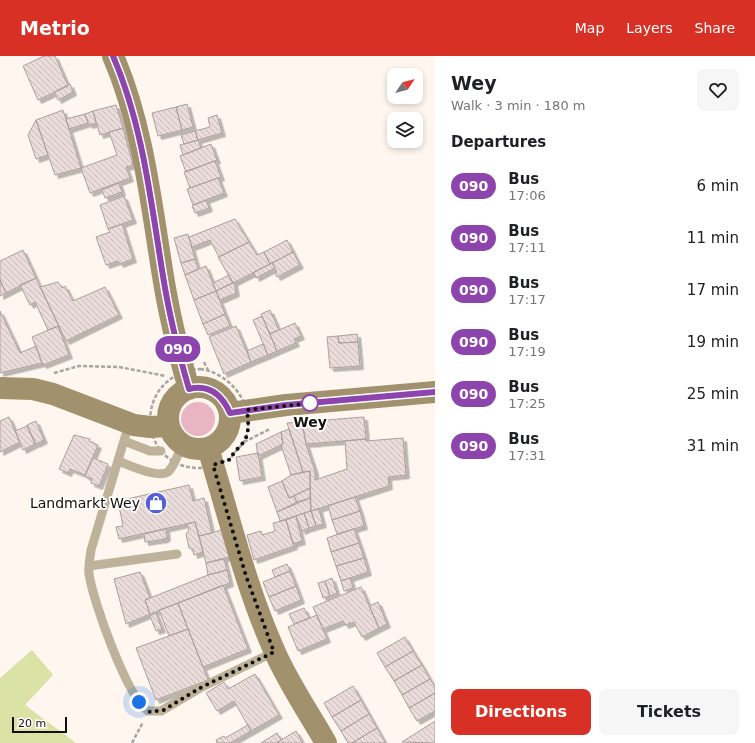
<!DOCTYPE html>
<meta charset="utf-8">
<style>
body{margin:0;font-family:"DejaVu Sans",sans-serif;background:#f6f6f6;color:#202124;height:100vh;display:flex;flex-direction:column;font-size:15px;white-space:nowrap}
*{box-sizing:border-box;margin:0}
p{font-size:13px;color:#757577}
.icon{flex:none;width:22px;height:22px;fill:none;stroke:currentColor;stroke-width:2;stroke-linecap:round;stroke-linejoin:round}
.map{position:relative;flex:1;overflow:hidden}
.panel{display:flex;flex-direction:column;background:#fff;width:320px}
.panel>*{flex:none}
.badge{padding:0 8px;border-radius:13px;font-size:14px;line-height:26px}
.needle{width:26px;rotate:55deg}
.tools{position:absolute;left:387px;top:12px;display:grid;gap:8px}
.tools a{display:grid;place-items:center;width:36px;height:36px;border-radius:8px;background:#fff;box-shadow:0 2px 6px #0003;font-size:20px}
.scale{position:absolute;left:12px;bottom:10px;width:55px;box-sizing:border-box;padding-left:4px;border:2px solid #110e0b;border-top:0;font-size:11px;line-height:14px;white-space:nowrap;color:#110e0b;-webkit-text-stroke:3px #fff;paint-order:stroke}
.you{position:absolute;width:20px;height:20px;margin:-10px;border:3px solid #fff;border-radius:50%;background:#1a73e8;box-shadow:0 0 0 6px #1a73e833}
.map>.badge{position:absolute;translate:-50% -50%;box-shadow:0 0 0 2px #fff}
h2{padding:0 16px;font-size:15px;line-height:36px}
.round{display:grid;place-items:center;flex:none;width:42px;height:42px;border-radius:8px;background:#f6f6f6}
.summary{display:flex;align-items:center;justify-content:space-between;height:68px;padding:0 16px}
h1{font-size:19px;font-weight:800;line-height:30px}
.cta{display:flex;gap:8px;margin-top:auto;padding:8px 16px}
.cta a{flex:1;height:46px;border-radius:8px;background:#d93025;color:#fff;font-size:16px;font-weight:800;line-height:46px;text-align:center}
.cta a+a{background:#f6f6f6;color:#202124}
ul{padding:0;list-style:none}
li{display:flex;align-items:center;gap:12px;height:52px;padding:0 16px}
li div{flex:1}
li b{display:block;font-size:15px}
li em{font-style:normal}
li .badge{min-width:44px;font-weight:700;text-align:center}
header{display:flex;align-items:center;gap:24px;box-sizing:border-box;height:56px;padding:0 20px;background:#d93025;color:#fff}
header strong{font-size:19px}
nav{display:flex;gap:22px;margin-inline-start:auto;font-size:14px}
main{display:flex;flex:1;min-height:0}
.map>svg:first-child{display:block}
.green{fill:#e9b5c3}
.water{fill:#dae2a5}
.building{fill:url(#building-back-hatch);stroke:#ac9f9d;filter:url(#shadow)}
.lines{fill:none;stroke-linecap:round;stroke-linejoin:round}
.path{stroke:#aba59f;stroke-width:2.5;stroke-dasharray:4 2;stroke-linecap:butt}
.lane{stroke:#beb39a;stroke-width:9}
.secondary{stroke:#a1916c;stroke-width:22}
.line-casing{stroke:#fff;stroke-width:9}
.line{stroke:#8e44ad;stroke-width:6}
.walk{stroke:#110e0b;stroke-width:4;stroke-dasharray:0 7.2}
.stop-dot{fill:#fff;stroke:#8e44ad;stroke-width:2}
.labels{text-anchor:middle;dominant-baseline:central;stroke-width:3.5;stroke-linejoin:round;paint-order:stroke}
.stop-label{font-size:14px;font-weight:bold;fill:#110e0b;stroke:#fff}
.poi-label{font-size:14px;fill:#110e0b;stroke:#fff;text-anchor:end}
</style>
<header>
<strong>Metrio</strong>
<nav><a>Map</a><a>Layers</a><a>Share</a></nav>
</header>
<main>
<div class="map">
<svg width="435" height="687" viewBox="0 0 435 687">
<defs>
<pattern id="building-back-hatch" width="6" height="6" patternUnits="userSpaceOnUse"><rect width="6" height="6" fill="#eadcda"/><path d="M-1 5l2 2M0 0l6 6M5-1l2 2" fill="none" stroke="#c8bcba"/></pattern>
<filter id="shadow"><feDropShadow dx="3.5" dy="3.5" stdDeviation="0" flood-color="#0004"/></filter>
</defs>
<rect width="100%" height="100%" fill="#fef6ef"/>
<path class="green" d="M181 363a17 17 0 1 1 34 0a17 17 0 1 1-34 0Z"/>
<path class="water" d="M 32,594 L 53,619 L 25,649 L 76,687 L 0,687 L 0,622 Z"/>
<path class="building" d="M 44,0 L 55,0 L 68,30 L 38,44 L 23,10 Z
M 70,28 L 73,36 L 58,44 L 54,36 Z
M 187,48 L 193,71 L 182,74 L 176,51 Z
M 116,49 L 123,72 L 100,79 L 93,55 Z
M 176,51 L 182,74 L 158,80 L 152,57 Z
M 63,54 L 81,112 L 55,119 L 36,64 Z
M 93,55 L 96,67 L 89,69 L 85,58 Z
M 85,58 L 88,67 L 69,73 L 66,63 Z
M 217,59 L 222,77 L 198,84 L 195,75 L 210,71 L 208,62 Z
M 36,64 L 48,99 L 36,103 L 28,79 Z
M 123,72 L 133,109 L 126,111 L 130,122 L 90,137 L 81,112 L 117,99 L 109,76 Z
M 195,75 L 198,84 L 184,88 L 181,79 Z
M 198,84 L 201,92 L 183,99 L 180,89 Z
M 211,88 L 217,104 L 186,116 L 180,100 Z
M 215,105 L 221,121 L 190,132 L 184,116 Z
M 218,122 L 224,137 L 193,149 L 187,133 Z
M 119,127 L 122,136 L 105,142 L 102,134 Z
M 124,140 L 133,164 L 108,173 L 100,149 Z
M 206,144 L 209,152 L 195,157 L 192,150 Z
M 235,163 L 249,186 L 219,201 L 210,184 L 192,191 L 189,181 Z
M 122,168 L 133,203 L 120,208 L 118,205 L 106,209 L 96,181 L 110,176 L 108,173 Z
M 188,178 L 195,203 L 181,207 L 174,182 Z
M 287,184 L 293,196 L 270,208 L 264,196 Z
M 249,186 L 257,199 L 264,196 L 270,208 L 233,227 L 218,201 Z
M 23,194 L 36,222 L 6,237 L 0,224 L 0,205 Z
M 293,196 L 300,209 L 277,221 L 275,217 L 277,216 L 272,207 Z
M 195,203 L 198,213 L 185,219 L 181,207 Z
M 272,207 L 275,212 L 256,222 L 254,216 Z
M 206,210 L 216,235 L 194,244 L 185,219 Z
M 229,219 L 233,227 L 216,235 L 213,227 Z
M 36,222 L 59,270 L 48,274 L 35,246 L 30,249 L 20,229 Z
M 0,224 L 6,237 L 0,240 Z
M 58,226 L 62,232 L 65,230 L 73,245 L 105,231 L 119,259 L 66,285 L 40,231 Z
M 234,226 L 236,237 L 220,244 L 216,235 Z
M 216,235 L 225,258 L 203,268 L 194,244 Z
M 270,254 L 279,274 L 270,278 L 261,258 Z
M 0,255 L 20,297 L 36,290 L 42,307 L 0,317 Z
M 225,258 L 230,270 L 208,279 L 203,268 Z
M 262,260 L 277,295 L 268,299 L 253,264 Z
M 295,267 L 301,280 L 294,283 L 296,287 L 277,295 L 270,278 Z
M 58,270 L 69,299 L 43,309 L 32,281 Z
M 236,270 L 251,306 L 224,318 L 209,281 Z
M 357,278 L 358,286 L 339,287 L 338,280 Z
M 338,280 L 339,287 L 358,286 L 360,310 L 330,312 L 327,281 Z
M 263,288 L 268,299 L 251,306 L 247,295 Z
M 9,361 L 20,386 L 0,396 L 0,365 Z
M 364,361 L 366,383 L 306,388 L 302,366 Z
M 36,365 L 44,384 L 36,388 L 27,369 Z
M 302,366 L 306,388 L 315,415 L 315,424 L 347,413 L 345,385 L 366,383 L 366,385 L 403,382 L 406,419 L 388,421 L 389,430 L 311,455 L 310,415 L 303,416 L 287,367 Z
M 27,370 L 35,388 L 23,394 L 15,375 Z
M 289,373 L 303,416 L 291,419 L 281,389 L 283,388 L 281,376 Z
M 281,376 L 283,388 L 258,400 L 256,388 Z
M 74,379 L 90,383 L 89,385 L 98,389 L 85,419 L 70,413 L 68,417 L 59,413 Z
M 258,397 L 262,421 L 240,425 L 236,401 Z
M 93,402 L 108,408 L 99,430 L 91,427 L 92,423 L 85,420 Z
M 310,415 L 310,432 L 289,442 L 282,425 L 291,419 Z
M 282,425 L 289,442 L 294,440 L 297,446 L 277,456 L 268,431 Z
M 189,429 L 193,445 L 204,442 L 212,477 L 199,480 L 195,466 L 119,483 L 116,471 L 123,470 L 118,445 Z
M 310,432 L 310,442 L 297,446 L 294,440 Z
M 355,441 L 360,455 L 332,464 L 328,450 Z
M 310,442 L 311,455 L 280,465 L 277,456 Z
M 319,453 L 323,468 L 316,470 L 311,455 Z
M 311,455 L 316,470 L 309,472 L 304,457 Z
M 360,455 L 364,470 L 337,478 L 332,464 Z
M 304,457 L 309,472 L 302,475 L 296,460 Z
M 296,460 L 302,485 L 293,488 L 286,464 Z
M 286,464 L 294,490 L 254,504 L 247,479 L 261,475 L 262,479 L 275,475 L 273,467 Z
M 195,466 L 203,496 L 194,499 L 193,494 L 189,492 L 186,478 L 189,474 L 187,468 Z
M 166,473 L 167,481 L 165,483 L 145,486 L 144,478 Z
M 354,473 L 359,487 L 331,496 L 327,482 Z
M 222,474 L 229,501 L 206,507 L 199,480 Z
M 359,487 L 364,502 L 336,510 L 331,496 Z
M 364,502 L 368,516 L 341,525 L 336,510 Z
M 224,503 L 227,514 L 208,519 L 206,507 Z
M 287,508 L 290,515 L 275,521 L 272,514 Z
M 227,514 L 230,527 L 150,558 L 145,544 L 208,519 Z
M 290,515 L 296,530 L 269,541 L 263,526 Z
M 140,516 L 150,542 L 145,544 L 150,558 L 126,568 L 114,523 Z
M 332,522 L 337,537 L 330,540 L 325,525 Z
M 350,522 L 353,532 L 344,535 L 341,525 Z
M 325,525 L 330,540 L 323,542 L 318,527 Z
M 223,529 L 248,593 L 203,611 L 178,547 Z
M 296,530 L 301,544 L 275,555 L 269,541 Z
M 361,531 L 379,572 L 362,581 L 354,566 L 345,569 L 343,565 L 323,573 L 313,551 Z
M 378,546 L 387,568 L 379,572 L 369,550 Z
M 178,547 L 188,573 L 169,580 L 159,554 Z
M 304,552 L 309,562 L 294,568 L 289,558 Z
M 156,557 L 162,573 L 156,575 L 150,560 Z
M 317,559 L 327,583 L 298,595 L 288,571 Z
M 188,573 L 208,624 L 156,644 L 136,592 Z
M 405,581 L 413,595 L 385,611 L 377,597 Z
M 413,595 L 422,609 L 394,625 L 385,611 Z
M 422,609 L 430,623 L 402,639 L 394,625 Z
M 255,618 L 279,659 L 251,675 L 234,645 L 217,655 L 206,637 L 224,626 L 228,633 Z
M 430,623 L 435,631 L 435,637 L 409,652 L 402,639 Z
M 353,630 L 361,644 L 332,661 L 324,647 Z
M 435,637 L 435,655 L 417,665 L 409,652 Z
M 361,644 L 369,658 L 341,675 L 332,661 Z
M 369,658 L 377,672 L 352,687 L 348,687 L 341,675 Z
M 435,665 L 435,687 L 402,686 Z
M 248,669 L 251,675 L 230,687 L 217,687 L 216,684 L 224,680 L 225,682 Z
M 377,672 L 385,686 L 383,687 L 352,687 Z
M 296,675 L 303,687 L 277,687 L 281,684 Z
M 277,677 L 281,684 L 277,687 L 261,687 Z"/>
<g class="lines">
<path class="path" d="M 204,306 L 208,314
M 200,313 C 231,317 256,350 246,381 C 244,390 234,394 231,403 C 220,407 209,412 198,412 C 137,411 131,319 200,313 Z
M 54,317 L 79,310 L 119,311 L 166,320
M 244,386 L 270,373
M 132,687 L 143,666"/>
<path class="lane" d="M 129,368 L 91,494 C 90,502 88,510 89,518 C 93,545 127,641 148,655 L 161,655 L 200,632 L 274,596
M 124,385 L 150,395 L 161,395
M 118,405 C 129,409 160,424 169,415 C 175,408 179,397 182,389
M 89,510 L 177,498"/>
<path class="secondary" d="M 113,0 C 143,69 151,147 163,220 C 169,258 178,295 189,333
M168 362a31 31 0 1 1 62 0a31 31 0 1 1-62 0Z
M 0,332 L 33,333 L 53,338 L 134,369 L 150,371 L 169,370
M 230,357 L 286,349 L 435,336
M 208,392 C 229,460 245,529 274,594 C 287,625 309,657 326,687"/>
</g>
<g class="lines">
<g class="line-casing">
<path id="line" d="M 113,0 C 143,69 151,147 163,220 C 169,258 178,295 189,333 C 209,328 222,339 230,357 L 286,349 L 435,336"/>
</g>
<use href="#line" class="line"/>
<path class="walk" d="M 139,646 L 150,656 L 164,654 L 200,632 L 274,596 L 246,520 L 213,409 L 231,403 C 233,395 240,392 244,385 C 250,377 248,363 247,354 L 313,347 L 310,347"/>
</g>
<defs>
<g id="shop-disc" transform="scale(1.15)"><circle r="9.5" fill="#565fd6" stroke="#fff"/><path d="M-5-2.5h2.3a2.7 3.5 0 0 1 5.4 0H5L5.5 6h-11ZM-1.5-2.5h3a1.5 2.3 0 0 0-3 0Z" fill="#fff"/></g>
</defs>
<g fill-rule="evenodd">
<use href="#shop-disc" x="156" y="447"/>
</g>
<circle class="stop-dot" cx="310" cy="347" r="8"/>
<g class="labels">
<g class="stop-label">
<text x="310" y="366">Wey</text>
</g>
<g class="poi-label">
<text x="140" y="447">Landmarkt Wey</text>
</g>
</g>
</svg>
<div class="tools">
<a><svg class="needle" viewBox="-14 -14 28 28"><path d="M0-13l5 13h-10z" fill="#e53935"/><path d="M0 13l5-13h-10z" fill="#757577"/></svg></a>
<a><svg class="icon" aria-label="layers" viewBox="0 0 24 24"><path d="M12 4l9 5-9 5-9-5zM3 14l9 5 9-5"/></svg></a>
</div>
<div class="scale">20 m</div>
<div class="you" style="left:139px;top:646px"></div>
<b class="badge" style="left:178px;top:293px;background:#8e44ad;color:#fff">090</b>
</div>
<section class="panel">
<div class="summary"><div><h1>Wey</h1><p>Walk · 3 min · 180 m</p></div><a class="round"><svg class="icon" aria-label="heart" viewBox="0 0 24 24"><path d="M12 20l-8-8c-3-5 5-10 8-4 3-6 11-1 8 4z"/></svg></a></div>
<h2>Departures</h2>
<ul>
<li><span class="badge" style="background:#8e44ad;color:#fff">090</span><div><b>Bus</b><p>17:06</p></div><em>6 min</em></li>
<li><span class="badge" style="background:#8e44ad;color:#fff">090</span><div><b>Bus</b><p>17:11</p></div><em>11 min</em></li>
<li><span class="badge" style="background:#8e44ad;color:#fff">090</span><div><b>Bus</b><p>17:17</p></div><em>17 min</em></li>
<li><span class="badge" style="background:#8e44ad;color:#fff">090</span><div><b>Bus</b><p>17:19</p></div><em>19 min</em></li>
<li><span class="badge" style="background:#8e44ad;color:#fff">090</span><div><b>Bus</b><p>17:25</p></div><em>25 min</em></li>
<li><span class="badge" style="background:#8e44ad;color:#fff">090</span><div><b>Bus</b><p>17:31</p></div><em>31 min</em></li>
</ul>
<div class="cta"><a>Directions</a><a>Tickets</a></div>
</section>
</main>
